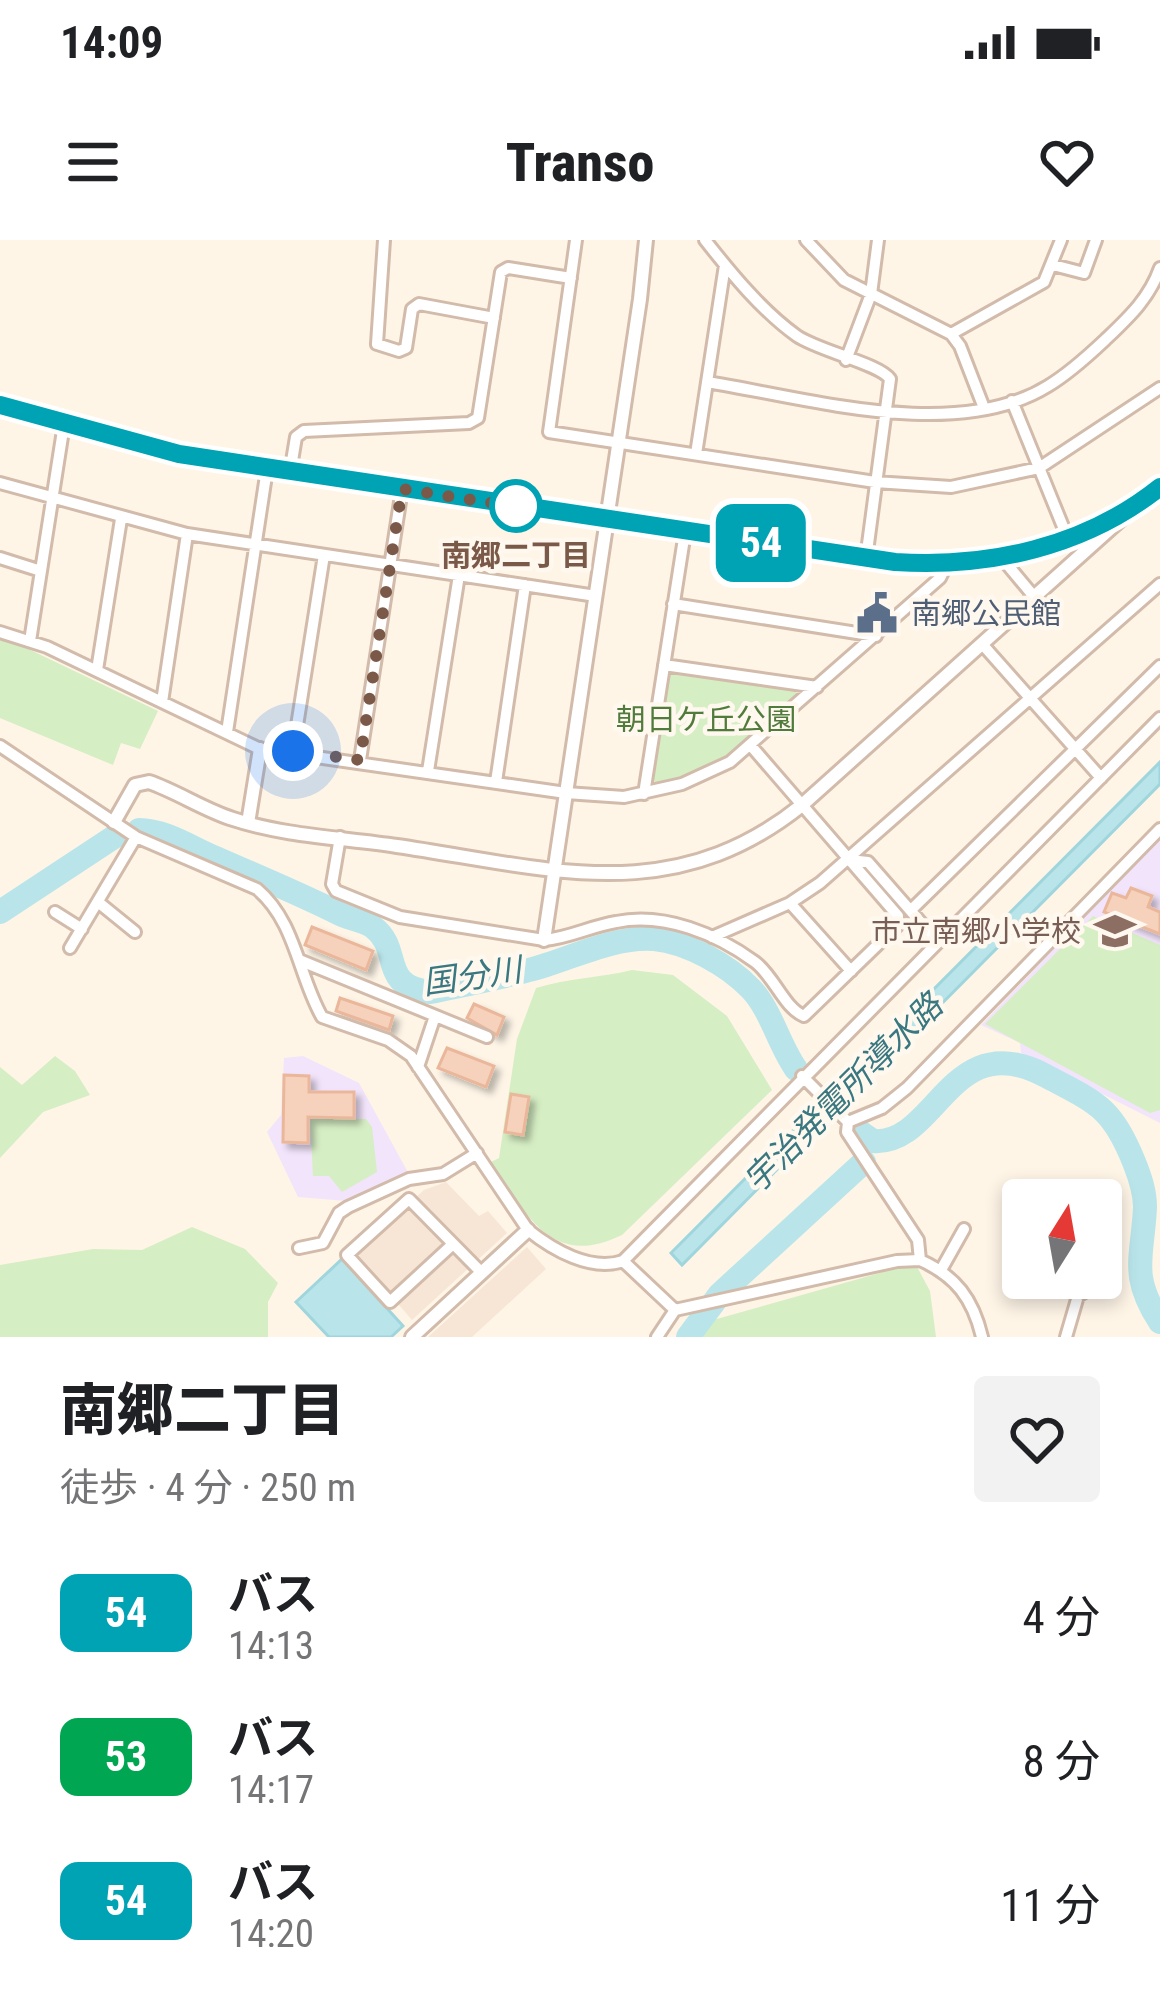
<!DOCTYPE html>
<html lang="ja">
<meta charset="utf-8">
<style>
body{margin:0;font-family:"Roboto Condensed","Noto Sans JP",sans-serif;background:#f2f2f2;color:#202124;height:100vh;display:flex;flex-direction:column;font-size:45px;white-space:nowrap}
*{box-sizing:border-box;margin:0}
p{font-size:39px;color:#757577}
.icon{flex:none;width:66px;height:66px;fill:none;stroke:currentColor;stroke-width:2;stroke-linecap:round;stroke-linejoin:round}
.map{position:relative;height:1097px;overflow:hidden}
.drawer{display:flex;flex-direction:column;background:#fff;flex:1}
.drawer>*{flex:none}
.badge{padding:0 24px;border-radius:18px;font-size:42px;line-height:78px}
.needle{width:78px;rotate:11deg}
.buttons{position:absolute;left:1002px;top:939px;display:grid;gap:24px}
.buttons a{display:grid;place-items:center;width:120px;height:120px;border-radius:12px;background:#fff;box-shadow:0 6px 18px #0003;font-size:60px}
.you{position:absolute;width:60px;height:60px;margin:-30px;border:9px solid #fff;border-radius:50%;background:#1a73e8;box-shadow:0 0 0 18px #1a73e833}
.map>.badge{position:absolute;translate:-50% -50%;box-shadow:0 0 0 6px #fff}
.round{display:grid;place-items:center;flex:none;width:126px;height:126px;border-radius:12px;background:#f2f2f2}
.head{display:flex;align-items:center;justify-content:space-between;height:204px;padding:0 60px}
h1{font-size:57px;font-weight:800;line-height:90px}
ul{padding:0;list-style:none}
li{display:flex;align-items:center;gap:36px;height:144px;padding:0 60px}
li div{flex:1}
li b{display:block;font-size:45px}
li em{font-style:normal}
li .badge{min-width:132px;font-weight:700;text-align:center}
.status{display:flex;justify-content:space-between;align-items:center;height:84px;padding:0 60px;background:#fff;direction:ltr}
.status svg{height:33px;fill:currentColor}
header{display:flex;justify-content:space-between;align-items:center;height:156px;padding:0 60px;background:#fff;font-size:54px;font-weight:800}
.map>svg:first-child{display:block}
.residential{fill:#f7e6d5}
.education{fill:#f2e4fb}
.green{fill:#d6eec4}
.water{fill:#b9e5ea;stroke:#9fd5dd;stroke-width:3}
.lines{fill:none;stroke-linecap:round;stroke-linejoin:round}
.river{stroke:#b9e5ea;stroke-width:24}
.building{fill:#f6d2bc;stroke:#eab79b;stroke-width:3;filter:url(#shadow)}
.minor-casing{stroke:#d2bbab;stroke-width:16}
.tertiary-casing{stroke:#d2bbab;stroke-width:18}
.minor{stroke:#fff;stroke-width:10}
.tertiary{stroke:#fff;stroke-width:12}
.line-casing{stroke:#fff;stroke-width:27}
.line{stroke:#00a3b4;stroke-width:18}
.walk{stroke:#7b5948;stroke-width:12;stroke-dasharray:0 21.6}
.stop-dot{fill:#fff;stroke:#00a3b4;stroke-width:6}
.labels{text-anchor:middle;dominant-baseline:central;stroke-width:9;stroke-linejoin:round;paint-order:stroke}
.stop-label{font-size:30px;font-weight:bold;fill:#7b5948;stroke:#fff8ef}
.service-label{font-size:30px;fill:#4e5e75;stroke:#fff8ef;text-anchor:start}
.park-label{font-size:30px;fill:#517b3c;stroke:#fff8ef}
.education-label{font-size:30px;fill:#785e54;stroke:#fff8ef;text-anchor:end}
.water-label{font-size:33px;font-style:italic;fill:#3a7881;stroke:#fff8ef}
</style>
<div class="status"><b>14:09</b><svg viewBox="0 0 49 12"><path d="M0 12V9h3v3zM5 12V6h3v6zM10 12V3h3v9zM15 12V0h3v12zM26 1h20v11H26zM47 4h2v5h-2z"/></svg></div>
<header><svg class="icon" aria-label="menu" viewBox="0 0 24 24"><path d="M4 6h16M4 12h16M4 18h16"/></svg>Transo<svg class="icon" aria-label="heart" viewBox="0 0 24 24"><path d="M12 20l-8-8c-3-5 5-10 8-4 3-6 11-1 8 4z"/></svg></header>
<div class="map">
<svg width="1160" height="1097" viewBox="0 0 1160 1097">
<defs>
<filter id="shadow"><feDropShadow dx="5.5" dy="5.5" stdDeviation="3" flood-color="#0004"/></filter>
</defs>
<rect width="100%" height="100%" fill="#fef5e7"/>
<path class="residential" d="M 446,942 L 479,976 L 488,971 L 507,993 L 412,1080 L 359,1019 L 360,1008 L 424,950 Z
M 527,1007 L 546,1029 L 472,1097 L 428,1097 Z"/>
<path class="education" d="M 1160,598 L 1160,883 L 1021,813 L 1020,803 L 981,785 Z
M 303,816 L 359,843 L 410,936 L 347,961 L 298,957 L 267,892 L 281,875 L 284,818 Z"/>
<path class="green" d="M 0,400 L 20,405 L 158,471 L 140,509 L 121,503 L 113,525 L 0,478 Z
M 676,432 L 795,449 L 798,458 L 716,524 L 660,547 L 653,540 L 669,436 Z
M 1093,676 L 1160,705 L 1160,870 L 1150,873 L 985,784 Z
M 632,730 L 673,735 L 727,776 L 772,850 L 622,995 C 550,1030 526,973 491,922 L 499,918 L 517,799 L 536,748 C 569,738 599,738 632,730 Z
M 55,816 L 75,831 L 90,855 L 43,872 L 0,918 L 0,827 L 22,845 Z
M 310,879 L 366,879 L 372,887 L 377,932 L 342,952 L 329,936 L 313,936 Z
M 192,987 L 245,1009 L 278,1043 L 268,1062 L 268,1097 L 0,1097 L 0,1025 L 93,1009 L 142,1010 Z
M 915,1023 L 930,1051 L 936,1097 L 689,1097 L 699,1084 Z"/>
<path class="water" d="M 1160,522 L 1160,544 L 682,1025 L 671,1013 Z
M 342,1019 L 403,1086 L 391,1097 L 329,1097 L 296,1062 Z"/>
<g class="lines">
<path class="river" d="M 139,590 C 166,590 193,609 218,619 C 259,637 298,653 338,673 C 349,679 363,680 373,687 C 403,709 378,746 430,752 C 463,745 496,739 529,730 C 568,720 613,696 654,699 C 687,702 728,725 751,749 C 771,770 779,805 796,829
M 0,672 L 117,595
M 853,887 L 873,901 C 937,906 950,784 1046,836 C 1097,863 1112,867 1134,922 C 1140,937 1145,951 1145,967 C 1143,1016 1129,1035 1160,1082
M 688,1097 L 720,1054 L 864,922"/>
</g>
<path class="building" d="M 1131,648 L 1152,656 L 1148,667 L 1160,672 L 1160,694 L 1104,672 L 1112,653 L 1126,658 Z
M 312,687 L 373,711 L 366,730 L 305,705 Z
M 340,758 L 393,776 L 389,790 L 336,771 Z
M 474,764 L 504,777 L 497,795 L 467,778 Z
M 447,808 L 494,826 L 486,847 L 438,828 Z
M 284,835 L 309,836 L 309,852 L 354,852 L 354,878 L 308,877 L 308,903 L 283,902 Z
M 511,854 L 529,857 L 523,895 L 505,892 Z"/>
<g class="lines">
<g class="minor-casing">
<path id="minor" d="M 384,0 L 377,104 L 399,111 L 406,108 L 412,69 L 419,64 L 494,78
M 576,0 L 549,192 L 875,242 L 951,247 L 1039,228 L 1160,148
M 705,0 C 731,33 762,71 797,96 C 819,111 880,124 890,139 L 866,319
M 806,0 L 844,40 L 951,94 L 960,106 L 984,168
M 1053,25 L 1084,33 L 1096,0
M 951,94 L 1044,42 L 1061,0
M 846,120 L 871,54 L 878,0
M 707,142 C 807,158 956,203 1048,146 C 1068,134 1088,116 1105,100 C 1128,78 1149,59 1160,28
M 1012,161 L 1068,299
M 696,214 L 725,25
M 290,233 L 296,197 L 304,191 L 469,183 L 478,178 L 501,32 L 508,28 L 571,38
M 0,243 L 187,294 L 596,356
M 1001,317 L 1036,359
M 0,318 L 41,331
M 673,364 L 876,396
M 0,392 L 47,407 L 260,509 L 566,553 L 624,557 L 682,544 L 730,522 L 940,338 L 947,324
M 30,401 L 64,184
M 983,405 L 1101,538
M 664,425 L 817,447
M 97,430 L 121,279
M 162,462 L 187,294
M 227,492 L 267,229
M 0,506 L 136,597 L 257,649 C 296,682 298,735 322,777 L 388,800 L 411,816 L 528,990 C 553,1010 591,1032 623,1021 L 1160,478
M 293,511 L 324,315
M 360,520 L 402,249
M 428,531 L 459,335
M 496,542 L 525,345
M 644,554 L 685,292
M 340,597 L 332,644 L 336,651 L 400,677 L 544,700 C 569,698 591,686 616,682 C 664,672 717,694 755,722 C 774,736 784,768 804,776 L 897,686 L 898,676 L 752,507
M 849,620 L 868,622 L 937,701
M 98,662 L 135,692
M 790,663 L 851,731
M 911,670 L 1160,426
M 55,672 L 82,689
M 712,697 L 790,663 L 820,643 L 1160,344
M 70,708 L 136,597
M 299,720 L 487,797
M 418,827 L 435,776
M 802,836 L 848,882 L 847,892 L 918,1000 L 920,1020 C 956,1036 973,1059 982,1097
M 848,882 L 882,868 L 907,848 L 1160,589
M 453,1004 L 390,1062 L 347,1015 L 409,959 L 482,1033
M 299,1008 L 323,1003 L 339,973 L 348,967 L 409,939 L 443,934 L 477,913
M 623,1021 L 675,1070 L 657,1097
M 941,1030 L 964,989
M 675,1070 L 897,1021 L 920,1020
M 1066,1097 L 1078,1056 L 1096,1045 L 1094,1038"/>
</g>
<g class="tertiary-casing">
<path id="tertiary" d="M 0,165 L 179,214 L 895,322 C 989,328 1085,307 1160,247
M 114,582 L 135,545 L 149,542 C 178,552 204,570 233,579 C 284,596 344,598 397,606 C 548,628 671,670 802,565 L 1140,262
M 248,583 L 260,509
M 544,700 L 640,59 L 646,0
M 412,1097 L 528,990"/>
</g>
<use href="#minor" class="minor"/>
<use href="#tertiary" class="tertiary"/>
</g>
<g class="lines">
<g class="line-casing">
<path id="line" d="M 0,165 L 179,214 L 895,322 C 989,328 1085,307 1160,247"/>
</g>
<use href="#line" class="line"/>
<path class="walk" d="M 293,511 L 360,520 L 402,249 L 525,268 L 516,266"/>
</g>
<defs>
<g id="civic-bare" transform="scale(3.24)"><path d="M-.6-6.5H3V-4.5H.6V-3L4-1V1h2V6H-6V1h2V-1L-.6-3ZM-1.2 2.5V6h2.4V2.5Z" fill="#5c6f8a" stroke="#fff8ef" stroke-width="2.5" paint-order="stroke"/></g>
<g id="school-bare" transform="scale(3.24)"><path d="M0-5L7-2L0 1L-7-2ZM-4 1L0 2.5L4 1V4Q0 6-4 4Z" fill="#8d6e63" stroke="#fff8ef" stroke-width="2.5" paint-order="stroke"/></g>
</defs>
<g fill-rule="evenodd">
<use href="#civic-bare" x="877" y="373"/>
<use href="#school-bare" x="1115" y="691"/>
</g>
<circle class="stop-dot" cx="516" cy="266" r="24"/>
<g class="labels">
<g class="stop-label">
<text x="516" y="315">南郷二丁目</text>
</g>
<g class="service-label">
<text x="911" y="373">南郷公民館</text>
</g>
<g class="park-label">
<text x="706" y="479">朝日ケ丘公園</text>
</g>
<g class="education-label">
<text x="1081" y="691">市立南郷小学校</text>
</g>
<g class="water-label">
<text transform="translate(472 736) rotate(-8)">国分川</text>
<text transform="translate(843 853) rotate(-45)">宇治発電所導水路</text>
</g>
</g>
</svg>
<div class="buttons">
<a><svg class="needle" viewBox="-14 -14 28 28"><path d="M0-13l5 13h-10z" fill="#e53935"/><path d="M0 13l5-13h-10z" fill="#757577"/></svg></a>
</div>
<div class="you" style="left:293px;top:511px"></div>
<b class="badge" style="left:761px;top:303px;background:#00a3b4;color:#fff">54</b>
</div>
<section class="drawer">
<div class="head"><div><h1>南郷二丁目</h1><p>徒歩 · 4 分 · 250 m</p></div><a class="round"><svg class="icon" aria-label="heart" viewBox="0 0 24 24"><path d="M12 20l-8-8c-3-5 5-10 8-4 3-6 11-1 8 4z"/></svg></a></div>
<ul>
<li><span class="badge" style="background:#00a3b4;color:#fff">54</span><div><b>バス</b><p>14:13</p></div><em>4 分</em></li>
<li><span class="badge" style="background:#00a651;color:#fff">53</span><div><b>バス</b><p>14:17</p></div><em>8 分</em></li>
<li><span class="badge" style="background:#00a3b4;color:#fff">54</span><div><b>バス</b><p>14:20</p></div><em>11 分</em></li>
</ul>
</section>
